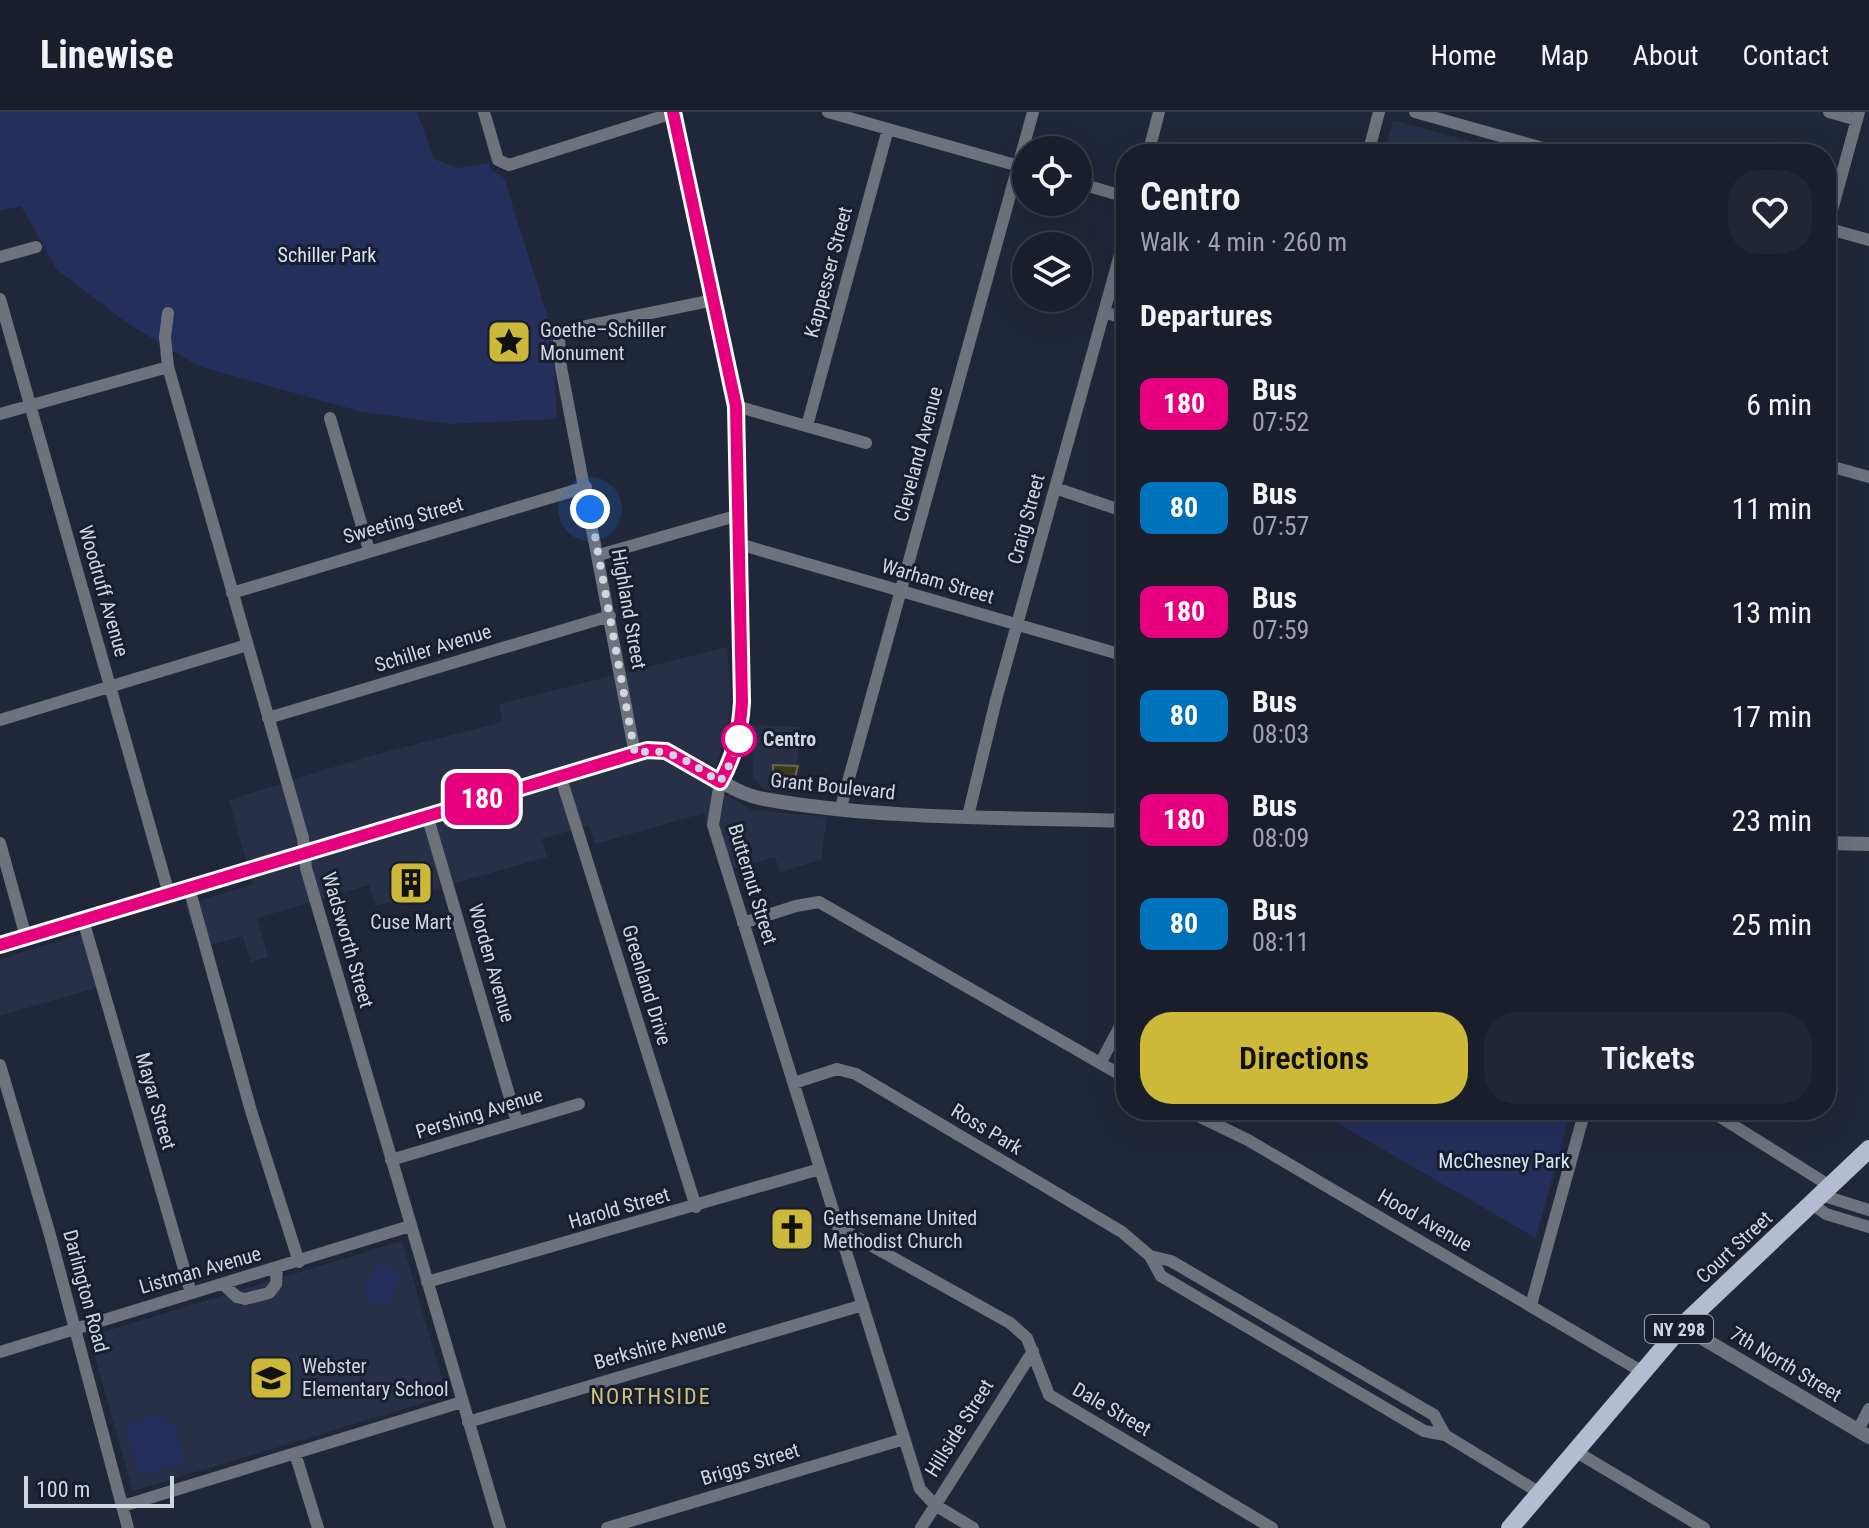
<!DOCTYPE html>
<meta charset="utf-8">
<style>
body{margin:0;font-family:"Roboto Condensed",sans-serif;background:#222634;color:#f1f3f6;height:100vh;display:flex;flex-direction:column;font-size:30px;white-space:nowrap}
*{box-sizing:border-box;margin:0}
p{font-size:26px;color:#9fa2a9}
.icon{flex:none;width:44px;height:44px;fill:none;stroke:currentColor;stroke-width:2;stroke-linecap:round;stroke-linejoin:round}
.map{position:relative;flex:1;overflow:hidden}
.panel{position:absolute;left:1116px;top:32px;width:720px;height:976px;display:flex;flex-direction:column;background:#191d2c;border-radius:32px;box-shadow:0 8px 32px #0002,0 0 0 2px #373b48}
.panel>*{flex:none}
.badge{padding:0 16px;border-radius:12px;font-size:28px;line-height:52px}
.controls{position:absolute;left:1012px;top:24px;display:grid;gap:16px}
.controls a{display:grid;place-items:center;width:80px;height:80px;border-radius:50%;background:#191d2c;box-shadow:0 8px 32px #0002,0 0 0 2px #373b48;font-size:40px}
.scale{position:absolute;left:24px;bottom:20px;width:150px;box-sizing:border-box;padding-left:8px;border:4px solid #d1d5e2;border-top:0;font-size:22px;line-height:28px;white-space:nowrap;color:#d1d5e2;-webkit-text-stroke:6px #181e30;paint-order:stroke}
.you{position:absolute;width:40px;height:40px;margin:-20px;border:6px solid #fff;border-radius:50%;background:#1a73e8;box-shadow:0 0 0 12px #1a73e833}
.map>.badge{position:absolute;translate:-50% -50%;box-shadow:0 0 0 4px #fff}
h2{padding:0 24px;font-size:30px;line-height:72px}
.round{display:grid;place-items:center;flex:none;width:84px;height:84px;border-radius:32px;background:#222634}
.overview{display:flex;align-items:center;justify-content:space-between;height:136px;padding:0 24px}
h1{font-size:38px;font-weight:600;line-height:60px}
.button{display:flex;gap:16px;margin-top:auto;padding:16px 24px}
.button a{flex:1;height:92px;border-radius:32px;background:#ccb939;color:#111;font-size:32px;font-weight:600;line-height:92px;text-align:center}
.button a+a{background:#222634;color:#f1f3f6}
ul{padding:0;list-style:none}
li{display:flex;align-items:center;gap:24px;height:104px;padding:0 24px}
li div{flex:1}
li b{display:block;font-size:30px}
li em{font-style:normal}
li .badge{min-width:88px;font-weight:700;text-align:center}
header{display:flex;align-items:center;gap:48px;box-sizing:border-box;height:112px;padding:0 40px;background:#191d2c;border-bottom:2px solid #373b48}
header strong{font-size:38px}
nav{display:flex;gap:44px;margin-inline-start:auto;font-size:28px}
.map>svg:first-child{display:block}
.built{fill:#283048}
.green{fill:#242f5b}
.building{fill:#3e3919;stroke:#69664e;stroke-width:2}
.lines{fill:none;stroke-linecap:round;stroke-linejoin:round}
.minor{stroke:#6e727c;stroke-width:12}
.tertiary{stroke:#6e727c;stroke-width:14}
.primary{stroke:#b5bcd1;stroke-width:18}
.line-casing{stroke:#fff;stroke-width:18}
.line{stroke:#e6007e;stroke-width:12}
.walk{stroke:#d1d5e2;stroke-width:8;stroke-dasharray:0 14.4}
.stop-dot{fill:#fff;stroke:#e6007e;stroke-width:4}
.labels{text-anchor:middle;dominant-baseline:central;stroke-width:6;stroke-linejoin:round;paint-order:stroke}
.shield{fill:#181e30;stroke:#9a9ead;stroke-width:2}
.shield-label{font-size:18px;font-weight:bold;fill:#d1d5e2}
.park-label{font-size:20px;fill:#dae2f8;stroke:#181e30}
.street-label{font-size:20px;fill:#d1d5e2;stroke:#181e30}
.poi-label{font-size:20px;fill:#d1d5e2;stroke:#181e30;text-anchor:start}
.stop-label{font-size:20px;font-weight:bold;fill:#d1d5e2;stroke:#181e30;text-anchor:start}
.neighbourhood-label{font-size:22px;letter-spacing:2px;fill:#cfc375;stroke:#181e30}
</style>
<header>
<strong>Linewise</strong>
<nav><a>Home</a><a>Map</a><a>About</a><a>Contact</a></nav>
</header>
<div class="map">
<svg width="1869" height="1416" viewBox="0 0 1869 1416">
<rect width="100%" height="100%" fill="#21273a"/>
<path class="built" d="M 1393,8 L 1503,38 L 1502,42 L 1384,42 Z
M 727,535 L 731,585 L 728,613 L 711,674 L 752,698 L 827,705 L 821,748 L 780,760 L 775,745 L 721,760 L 704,701 L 595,732 L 589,713 L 542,727 L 547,745 L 376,794 L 369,773 L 257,806 L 268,845 L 251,850 L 243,824 L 200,836 L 185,793 L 253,772 L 229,688 L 366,645 L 503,610 L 499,592 Z
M 752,613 L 800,615 L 795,679 L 765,678 L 753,666 Z
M 82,822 L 98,875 L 0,904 L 0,847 Z
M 402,1129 L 447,1284 L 133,1379 L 96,1248 L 93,1223 Z"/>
<path class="green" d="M 0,0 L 417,0 L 434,47 L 458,56 L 489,51 L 492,58 L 504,66 L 552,219 L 557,307 L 449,312 L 359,299 L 198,254 L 127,211 L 57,158 L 21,94 L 0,99 Z
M 1315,998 L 1571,998 L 1536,1126 Z
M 380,1151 L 398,1160 L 400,1167 L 391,1188 L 376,1193 L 366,1187 L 364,1176 L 375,1154 Z
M 158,1303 L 176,1316 L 185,1351 L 146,1362 L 137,1358 L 125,1312 Z"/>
<path class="building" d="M 773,653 L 798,654 L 792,676 L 773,676 Z
M 421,756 L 428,775 L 398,784 L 393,766 Z"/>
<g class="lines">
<path class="minor" d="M 484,0 L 498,48 L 509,53 L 673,1
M 828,0 L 1026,56
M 1415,0 L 1564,42
M 1829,0 L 1857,8
M 1148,42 L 1159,0
M 1368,42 L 1379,0
M 1078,71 L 1126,85
M 1826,116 L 1869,128
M 1826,120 L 1859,0
M 0,145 L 36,135
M 0,187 L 169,782
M 1104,200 L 1126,207
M 168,201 L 165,225 L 168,255 L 303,726 L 306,756 L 500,1416
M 736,294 L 866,331
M 0,302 L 168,255
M 330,306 L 369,438
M 807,314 L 888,17
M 1826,353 L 1869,365
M 1055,376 L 1126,400
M 739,432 L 1126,544
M 599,443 L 739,403
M 232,481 L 586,375
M 268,606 L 610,504
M 0,608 L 247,533
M 635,642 L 561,255 L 559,227 L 562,219 L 714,188
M 560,663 L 696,1095
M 720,670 L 713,713 L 920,1377 L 935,1393 L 973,1416
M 841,695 L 1033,0
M 427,703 L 517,1010
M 968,704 L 996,588 L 1126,121
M 0,731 L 26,825
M 189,776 L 251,999 L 299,1150
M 83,808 L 191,1181
M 743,811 L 796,794 L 819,790 L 1126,966
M 1101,950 L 1126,903
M 0,953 L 50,1123 L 128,1416
M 794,971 L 837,957 L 856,962 L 1122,1120 L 1150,1144 L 1161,1164 L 1424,1319 L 1445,1323 L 1540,1381
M 1186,998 L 1248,1028 L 1641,1259
M 1709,998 L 1830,1074
M 391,1048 L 579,992
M 1821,1083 L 1869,1098
M 1811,1091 L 1826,1102 L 1869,1115
M 838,1115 L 1010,1211 L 1027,1226 L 1049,1283 L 1272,1416
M 1150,1144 L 1171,1149 L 1434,1303 L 1445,1323
M 427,1170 L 820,1057
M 223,1172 L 237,1185 L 245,1187 L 269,1181 L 276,1172 L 277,1157
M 1531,1193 L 1585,998
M 0,1240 L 410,1114
M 468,1310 L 863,1193
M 1858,1318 L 1869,1297
M 1575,1339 L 1704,1416
M 295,1341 L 318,1416
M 123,1394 L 462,1290
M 607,1416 L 904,1327
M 921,1416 L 1033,1239"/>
<path class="tertiary" d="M 673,0 L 736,294 L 742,590 C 740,621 735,643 720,670
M 1826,731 L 1869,732
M 0,833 L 647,638 C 690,638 721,680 764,687 C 882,708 1007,705 1126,709
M 1682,1214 L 1869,1325"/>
<path class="primary" d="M 1510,1416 L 1682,1214 L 1869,1037"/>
</g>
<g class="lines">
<g class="line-casing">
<path id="line" d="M 0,833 L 647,638 L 666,639 L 720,670 C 735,643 740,621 742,590 L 736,294 L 673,0"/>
</g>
<use href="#line" class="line"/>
<path class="walk" d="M 590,397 L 635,642 C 668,632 693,653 720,670 L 733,646 L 739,627"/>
</g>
<defs>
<g id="sight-square" transform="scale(2.3)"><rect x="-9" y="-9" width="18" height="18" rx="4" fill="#ccb939" stroke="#181e30"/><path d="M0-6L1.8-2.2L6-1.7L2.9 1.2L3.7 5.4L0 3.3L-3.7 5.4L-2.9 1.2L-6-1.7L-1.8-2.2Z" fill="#111"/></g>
<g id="building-square" transform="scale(2.3)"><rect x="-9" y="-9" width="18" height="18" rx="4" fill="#ccb939" stroke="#181e30"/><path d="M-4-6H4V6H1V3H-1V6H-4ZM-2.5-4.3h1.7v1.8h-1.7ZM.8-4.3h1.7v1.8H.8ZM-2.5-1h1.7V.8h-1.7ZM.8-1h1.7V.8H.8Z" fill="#111"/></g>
<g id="church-square" transform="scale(2.3)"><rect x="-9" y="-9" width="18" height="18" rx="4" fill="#ccb939" stroke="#181e30"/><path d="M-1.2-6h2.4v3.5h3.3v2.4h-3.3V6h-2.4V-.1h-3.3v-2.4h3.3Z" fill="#111"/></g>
<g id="school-square" transform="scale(2.3)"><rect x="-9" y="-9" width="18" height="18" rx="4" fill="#ccb939" stroke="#181e30"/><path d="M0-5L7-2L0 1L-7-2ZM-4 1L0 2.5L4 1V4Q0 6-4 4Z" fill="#111"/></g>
</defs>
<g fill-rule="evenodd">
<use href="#sight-square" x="509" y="230"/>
<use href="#building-square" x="411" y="771"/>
<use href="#church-square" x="792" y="1117"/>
<use href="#school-square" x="271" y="1266"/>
</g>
<circle class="stop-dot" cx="739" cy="627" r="16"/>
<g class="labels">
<rect class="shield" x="1645" y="1203" width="68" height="28" rx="6"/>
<g class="shield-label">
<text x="1679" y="1217">NY 298</text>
</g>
<g class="park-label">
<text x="327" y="143">Schiller Park</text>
<text x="1504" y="1049">McChesney Park</text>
</g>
<g class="street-label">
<text transform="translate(828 160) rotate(-75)">Kappesser Street</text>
<text transform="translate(918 342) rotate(-75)">Cleveland Avenue</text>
<text transform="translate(1026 407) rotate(-75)">Craig Street</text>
<text transform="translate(403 408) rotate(-16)">Sweeting Street</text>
<text transform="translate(938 469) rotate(16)">Warham Street</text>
<text transform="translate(104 479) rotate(74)">Woodruff Avenue</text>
<text transform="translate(629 497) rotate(80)">Highland Street</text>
<text transform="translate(433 536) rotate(-17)">Schiller Avenue</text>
<text transform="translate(833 674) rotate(6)">Grant Boulevard</text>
<text transform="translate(753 772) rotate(73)">Butternut Street</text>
<text transform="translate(348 828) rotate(74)">Wadsworth Street</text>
<text transform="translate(492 851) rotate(74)">Worden Avenue</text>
<text transform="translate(647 873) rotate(73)">Greenland Drive</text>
<text transform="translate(156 989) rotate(74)">Mayar Street</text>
<text transform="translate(479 1001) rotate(-17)">Pershing Avenue</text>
<text transform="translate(987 1017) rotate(31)">Ross Park</text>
<text transform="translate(619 1096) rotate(-16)">Harold Street</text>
<text transform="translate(1425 1108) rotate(30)">Hood Avenue</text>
<text transform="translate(1734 1135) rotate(-43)">Court Street</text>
<text transform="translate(200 1158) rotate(-16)">Listman Avenue</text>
<text transform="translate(86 1179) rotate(75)">Darlington Road</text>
<text transform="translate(660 1232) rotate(-16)">Berkshire Avenue</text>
<text transform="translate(1786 1252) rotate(31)">7th North Street</text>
<text transform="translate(1112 1297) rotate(30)">Dale Street</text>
<text transform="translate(959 1316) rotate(-58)">Hillside Street</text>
<text transform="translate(750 1352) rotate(-17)">Briggs Street</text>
</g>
<g class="poi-label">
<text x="540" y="218">Goethe–Schiller<tspan x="540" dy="23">Monument</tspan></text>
<text x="411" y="810" text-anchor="middle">Cuse Mart</text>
<text x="823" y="1106">Gethsemane United<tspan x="823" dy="23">Methodist Church</tspan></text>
<text x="302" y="1254">Webster<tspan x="302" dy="23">Elementary School</tspan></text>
</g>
<g class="stop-label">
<text x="763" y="627">Centro</text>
</g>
<g class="neighbourhood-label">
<text x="651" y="1284">NORTHSIDE</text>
</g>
</g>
</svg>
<div class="controls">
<a><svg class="icon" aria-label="locate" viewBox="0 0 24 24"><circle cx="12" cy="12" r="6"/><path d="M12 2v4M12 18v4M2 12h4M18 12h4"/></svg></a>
<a><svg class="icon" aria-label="layers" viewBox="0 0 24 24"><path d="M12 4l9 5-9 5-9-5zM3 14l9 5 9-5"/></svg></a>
</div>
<div class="scale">100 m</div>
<div class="you" style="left:590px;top:397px"></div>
<b class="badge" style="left:482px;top:687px;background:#e6007e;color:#fff">180</b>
<section class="panel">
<div class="overview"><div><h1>Centro</h1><p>Walk · 4 min · 260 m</p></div><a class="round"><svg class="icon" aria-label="heart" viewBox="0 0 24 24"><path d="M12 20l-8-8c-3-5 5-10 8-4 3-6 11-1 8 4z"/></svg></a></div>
<h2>Departures</h2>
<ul>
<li><span class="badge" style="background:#e6007e;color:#fff">180</span><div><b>Bus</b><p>07:52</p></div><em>6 min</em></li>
<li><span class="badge" style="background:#0072bc;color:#fff">80</span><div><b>Bus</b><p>07:57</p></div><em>11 min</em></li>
<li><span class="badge" style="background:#e6007e;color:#fff">180</span><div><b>Bus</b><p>07:59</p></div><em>13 min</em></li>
<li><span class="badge" style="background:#0072bc;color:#fff">80</span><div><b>Bus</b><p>08:03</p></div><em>17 min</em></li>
<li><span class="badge" style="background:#e6007e;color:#fff">180</span><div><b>Bus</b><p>08:09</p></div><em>23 min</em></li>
<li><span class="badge" style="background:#0072bc;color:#fff">80</span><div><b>Bus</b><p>08:11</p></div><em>25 min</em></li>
</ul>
<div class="button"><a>Directions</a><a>Tickets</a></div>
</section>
</div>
